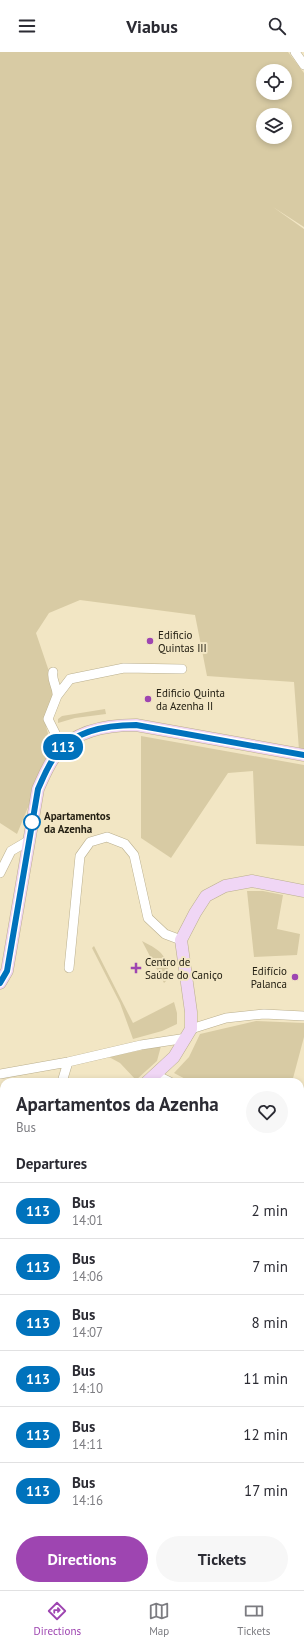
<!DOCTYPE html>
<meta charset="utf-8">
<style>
body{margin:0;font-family:"PT Sans",sans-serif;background:#f7f7f7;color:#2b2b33;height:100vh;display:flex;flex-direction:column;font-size:15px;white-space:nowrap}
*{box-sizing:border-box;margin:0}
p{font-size:13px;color:#7c7c81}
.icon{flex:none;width:22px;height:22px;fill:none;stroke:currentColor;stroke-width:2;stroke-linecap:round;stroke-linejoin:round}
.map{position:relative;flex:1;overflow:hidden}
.side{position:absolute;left:0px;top:1026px;width:304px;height:512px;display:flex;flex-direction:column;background:#fff;border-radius:12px 12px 0 0;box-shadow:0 2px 6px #0003}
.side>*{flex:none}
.badge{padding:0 8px;border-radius:13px;font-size:14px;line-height:26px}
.tools{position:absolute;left:256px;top:12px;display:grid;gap:8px}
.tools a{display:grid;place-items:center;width:36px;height:36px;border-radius:50%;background:#fff;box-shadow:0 2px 6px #0003;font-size:20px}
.map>.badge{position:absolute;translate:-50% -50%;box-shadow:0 0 0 2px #fff}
h2{padding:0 16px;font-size:15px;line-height:36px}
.round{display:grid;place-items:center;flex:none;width:42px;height:42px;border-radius:21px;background:#f7f7f7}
.headline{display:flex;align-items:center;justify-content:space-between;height:68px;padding:0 16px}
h1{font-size:19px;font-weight:800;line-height:30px}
.cta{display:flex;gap:8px;margin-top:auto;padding:8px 16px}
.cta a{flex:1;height:46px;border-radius:24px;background:#9e45b1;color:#fff;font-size:16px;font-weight:800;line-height:46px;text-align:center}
.cta a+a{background:#f7f7f7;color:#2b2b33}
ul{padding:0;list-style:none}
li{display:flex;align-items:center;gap:12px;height:56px;padding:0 16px;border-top:1px solid #e1e1e2}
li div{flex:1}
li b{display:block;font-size:15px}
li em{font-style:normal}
li .badge{min-width:44px;font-weight:700;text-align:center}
header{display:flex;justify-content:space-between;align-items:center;height:52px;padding:0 16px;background:#fff;font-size:18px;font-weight:800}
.tabs{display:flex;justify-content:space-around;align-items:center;height:56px;border-top:1px solid #e1e1e2;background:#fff;font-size:11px;color:#7c7c81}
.tabs a{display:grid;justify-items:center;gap:2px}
.tabs .selected{color:#9e45b1}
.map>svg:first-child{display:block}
.built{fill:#ebddb3}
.green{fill:#d8cba4;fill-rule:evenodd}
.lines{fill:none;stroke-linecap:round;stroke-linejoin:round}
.highway-tunnel{stroke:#c9bfa1;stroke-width:16;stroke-dasharray:16 8;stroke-linecap:butt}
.street-casing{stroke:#baaf8e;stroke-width:10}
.secondary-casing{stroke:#baaf8e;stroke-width:13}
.highway-casing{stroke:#925898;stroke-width:17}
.street{stroke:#fff;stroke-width:9}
.secondary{stroke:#f0d6f5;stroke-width:12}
.highway{stroke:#cc76df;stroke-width:16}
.line-casing{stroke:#fff;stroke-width:9}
.line{stroke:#0072bc;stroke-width:6}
.poi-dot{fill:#9e45b1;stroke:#f2e6c4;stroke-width:1.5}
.stop-dot{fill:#fff;stroke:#0072bc;stroke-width:2}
.labels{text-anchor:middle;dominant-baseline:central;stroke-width:4;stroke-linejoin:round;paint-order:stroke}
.poi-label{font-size:11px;fill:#252114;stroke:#f2e6c4;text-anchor:start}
.stop-label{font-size:11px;font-weight:bold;fill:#252114;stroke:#f2e6c4;text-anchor:start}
</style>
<header><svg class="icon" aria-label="menu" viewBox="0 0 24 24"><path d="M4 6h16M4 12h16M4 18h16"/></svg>Viabus<svg class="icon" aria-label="search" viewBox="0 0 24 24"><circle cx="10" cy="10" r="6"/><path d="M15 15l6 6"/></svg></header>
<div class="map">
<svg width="304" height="1538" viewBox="0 0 304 1538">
<rect width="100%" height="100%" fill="#f2e6c4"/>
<path class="built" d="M 300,1247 L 304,1249 L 304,1301 L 300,1303 Z"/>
<path class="green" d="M 0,0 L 288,0 L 304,21 L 304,175 L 273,155 L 304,177 L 304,698 L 299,698 L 294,630 L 207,624 L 195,563 L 80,548 L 49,561 L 36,581 L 58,646 L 46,674 L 52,697 L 17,782 L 0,771 ZM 263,19 L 285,19 L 285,41 L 263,41 ZM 263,63 L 285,63 L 285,85 L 263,85 Z
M 105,657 L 106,662 L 75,666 L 58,671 L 58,667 L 62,664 Z
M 141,684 L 304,713 L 304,794 L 256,792 L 253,719 L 228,721 L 171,806 L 141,786 Z
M 247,839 L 263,839 L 283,843 L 277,877 L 300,882 L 297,903 L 254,905 Z
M 142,889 C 163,900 165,901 170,925 L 164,931 Z
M 94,894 L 133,971 L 174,950 L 177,961 L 177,972 L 162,979 L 133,987 L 120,951 L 92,896 Z
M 256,969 L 304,971 L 304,985 L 292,1030 L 191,1030 L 174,1021 L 189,1005 L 200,982 Z
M 161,994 L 157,1009 L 136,1028 L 120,1011 L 109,1005 Z
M 0,1265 L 4,1271 L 4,1518 L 0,1522 Z
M 300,1309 L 304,1320 L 304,1354 L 300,1355 Z
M 160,1534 L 212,1534 L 226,1538 L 164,1538 Z"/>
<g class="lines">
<path class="highway-tunnel" d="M 0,1406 L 4,1407
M 0,1465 L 4,1466"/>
<g class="street-casing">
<path id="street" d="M 295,0 L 304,13
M 53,620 C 51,629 58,635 57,644 L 48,667 L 62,695
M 57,644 L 70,627 L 124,616 L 182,617
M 0,821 L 11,799 L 28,789
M 69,916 L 80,804 L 90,790 L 107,785 L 125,792 L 134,803 L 148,866 L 165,882 L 181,888
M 191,977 L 226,966 L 264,962 L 304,964
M 0,1022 L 68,1010 L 141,993 L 187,986
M 156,1023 L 170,1030
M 62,1030 L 68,1010
M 300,1166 L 304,1167
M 300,1360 L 304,1359
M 81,1538 L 85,1534"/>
</g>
<g class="secondary-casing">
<path id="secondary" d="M 0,931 L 7,919 L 38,737 C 44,724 49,710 59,699 C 77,678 110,673 136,673 L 304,703
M 147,1030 L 174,1005 L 191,977 L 191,960 L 181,888 L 195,861 L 206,844 L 225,834 L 252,829 L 304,839
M 0,1106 L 4,1105"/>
</g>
<g class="highway-casing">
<path id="highway" d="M 300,1525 L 304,1526
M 263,1534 L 276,1538"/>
</g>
<use href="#street" class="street"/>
<use href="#secondary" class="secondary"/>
<use href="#highway" class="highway"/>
</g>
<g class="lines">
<g class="line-casing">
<path id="line" d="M 0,931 L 7,919 L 38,737 C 44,724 49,710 59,699 C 77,678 110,673 136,673 L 304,703"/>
</g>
<use href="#line" class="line"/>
</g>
<g class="poi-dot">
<circle cx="150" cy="589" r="4"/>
<circle cx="148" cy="647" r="4"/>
<path d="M134 910h4v4h4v4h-4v4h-4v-4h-4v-4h4z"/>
<circle cx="295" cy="925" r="4"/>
</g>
<circle class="stop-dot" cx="32" cy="770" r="8"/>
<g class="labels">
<g class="poi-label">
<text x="158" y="583">Edificio<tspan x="158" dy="13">Quintas III</tspan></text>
<text x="156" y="641">Edificio Quinta<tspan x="156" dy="13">da Azenha II</tspan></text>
<text x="145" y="910">Centro de<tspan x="145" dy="13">Saúde do Caniço</tspan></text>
<text x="287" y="919" text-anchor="end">Edifício<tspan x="287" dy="13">Palanca</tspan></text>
</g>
<g class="stop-label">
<text x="44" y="764">Apartamentos<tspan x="44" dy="13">da Azenha</tspan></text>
</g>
</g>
</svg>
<div class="tools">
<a><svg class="icon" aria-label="locate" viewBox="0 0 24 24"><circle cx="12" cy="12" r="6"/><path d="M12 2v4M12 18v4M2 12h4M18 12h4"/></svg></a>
<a><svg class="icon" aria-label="layers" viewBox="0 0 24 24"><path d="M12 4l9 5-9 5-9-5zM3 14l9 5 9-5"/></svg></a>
</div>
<b class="badge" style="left:63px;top:695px;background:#0072bc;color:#fff">113</b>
<section class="side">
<div class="headline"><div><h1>Apartamentos da Azenha</h1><p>Bus</p></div><a class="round"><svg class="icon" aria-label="heart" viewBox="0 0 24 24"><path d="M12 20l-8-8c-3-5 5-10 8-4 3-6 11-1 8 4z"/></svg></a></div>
<h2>Departures</h2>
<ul>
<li><span class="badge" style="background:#0072bc;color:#fff">113</span><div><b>Bus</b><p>14:01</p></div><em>2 min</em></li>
<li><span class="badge" style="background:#0072bc;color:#fff">113</span><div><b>Bus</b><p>14:06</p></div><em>7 min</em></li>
<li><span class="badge" style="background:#0072bc;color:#fff">113</span><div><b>Bus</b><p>14:07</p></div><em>8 min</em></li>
<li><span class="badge" style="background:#0072bc;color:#fff">113</span><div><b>Bus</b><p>14:10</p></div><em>11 min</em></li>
<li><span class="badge" style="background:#0072bc;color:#fff">113</span><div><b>Bus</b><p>14:11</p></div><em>12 min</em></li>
<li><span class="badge" style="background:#0072bc;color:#fff">113</span><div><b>Bus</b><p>14:16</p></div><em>17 min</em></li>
</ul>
<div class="cta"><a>Directions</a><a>Tickets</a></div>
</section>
</div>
<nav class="tabs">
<a class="selected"><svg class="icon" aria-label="directions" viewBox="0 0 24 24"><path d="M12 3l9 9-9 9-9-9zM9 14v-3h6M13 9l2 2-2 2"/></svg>Directions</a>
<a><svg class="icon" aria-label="map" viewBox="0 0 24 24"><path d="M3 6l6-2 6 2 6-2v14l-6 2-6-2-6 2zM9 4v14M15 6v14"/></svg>Map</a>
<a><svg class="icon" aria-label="tickets" viewBox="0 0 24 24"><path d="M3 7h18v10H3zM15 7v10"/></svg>Tickets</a>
</nav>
